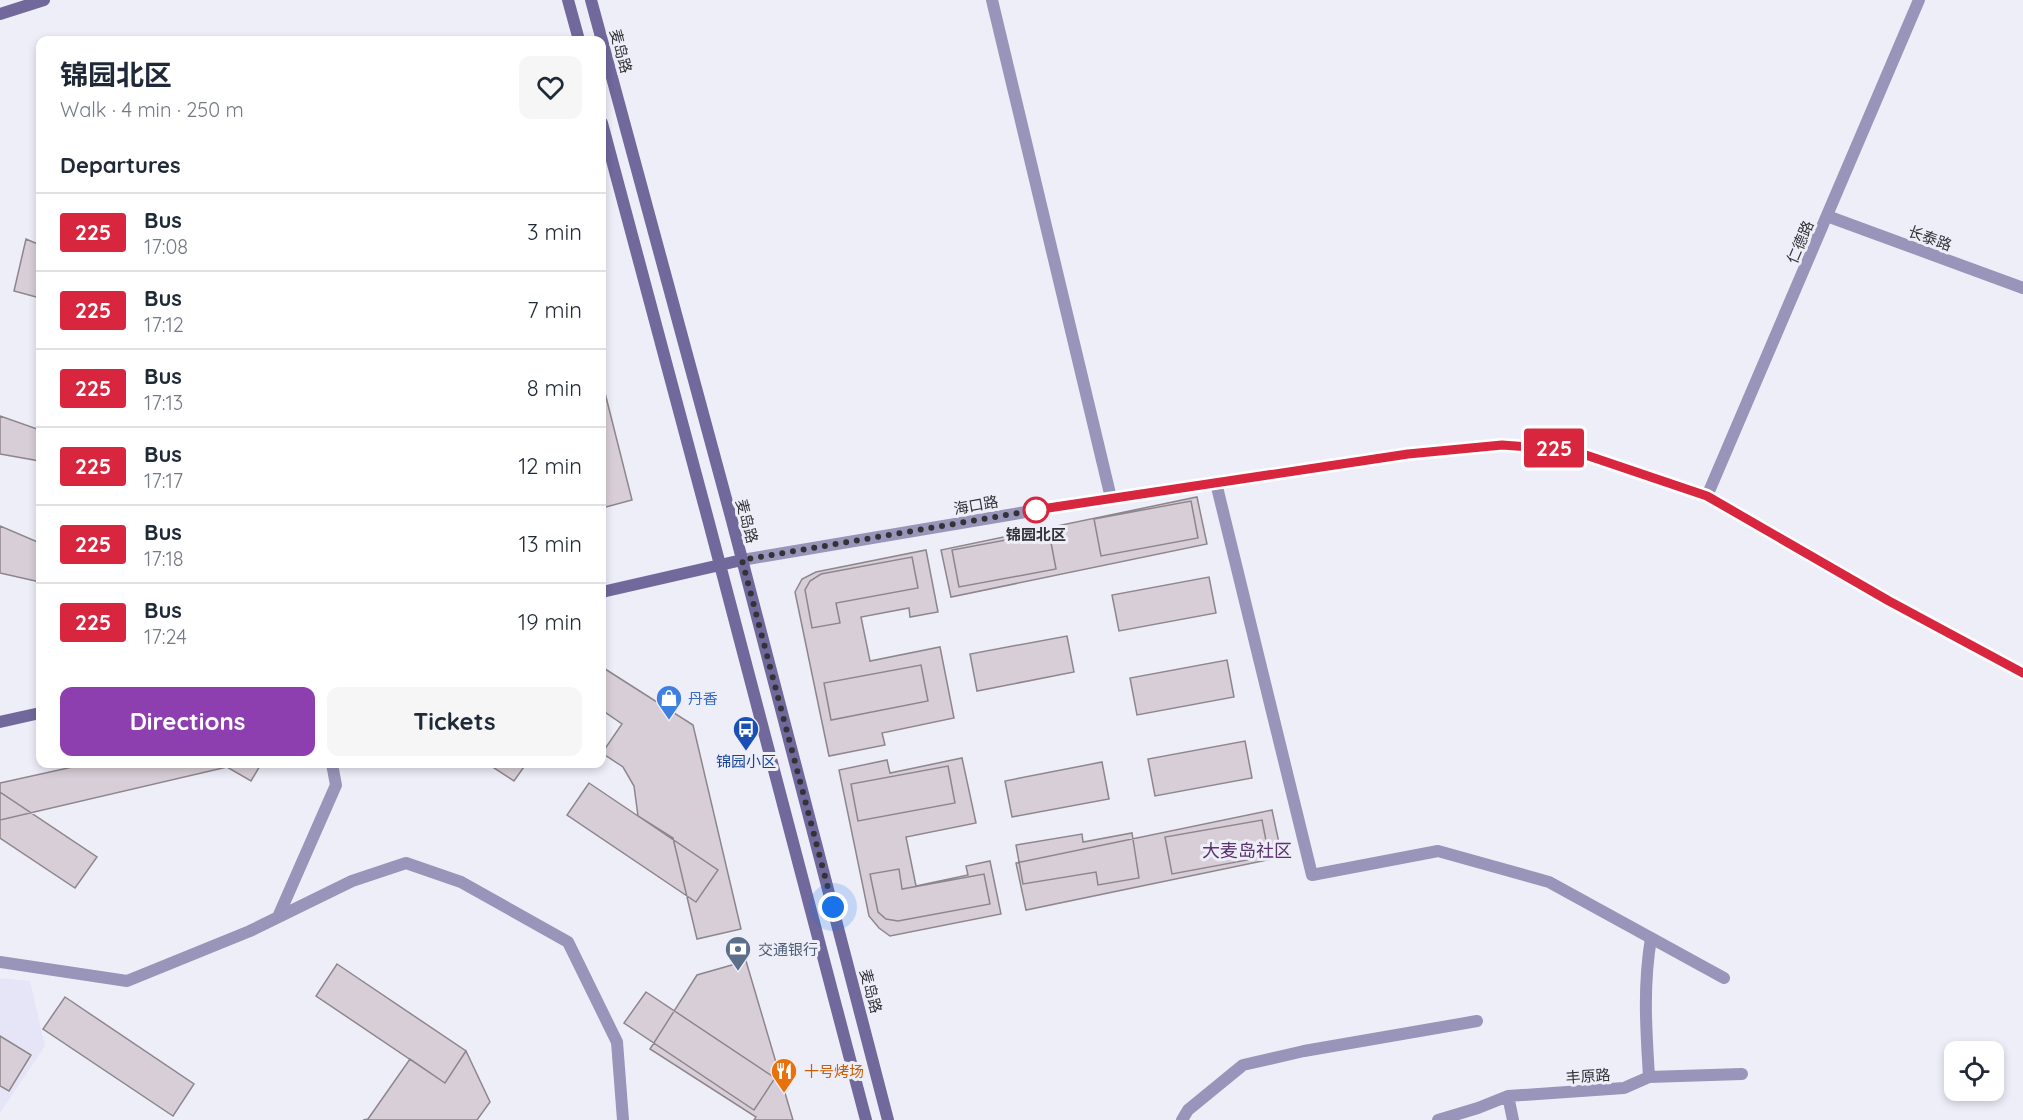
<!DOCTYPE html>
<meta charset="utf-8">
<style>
body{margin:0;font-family:Quicksand,"Noto Sans SC",sans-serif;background:#f6f6f7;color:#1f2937;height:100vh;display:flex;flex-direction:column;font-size:22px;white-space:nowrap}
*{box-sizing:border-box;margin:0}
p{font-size:20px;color:#747a83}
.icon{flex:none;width:33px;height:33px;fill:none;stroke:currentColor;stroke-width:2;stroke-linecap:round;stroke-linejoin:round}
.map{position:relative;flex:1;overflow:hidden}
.side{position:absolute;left:36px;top:36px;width:570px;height:732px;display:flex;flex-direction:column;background:#fff;border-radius:12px;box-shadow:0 3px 9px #0003}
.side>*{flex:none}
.badge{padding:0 12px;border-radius:4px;font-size:21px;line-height:39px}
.tools{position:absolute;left:1944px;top:1041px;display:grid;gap:12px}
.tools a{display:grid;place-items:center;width:60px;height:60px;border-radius:12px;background:#fff;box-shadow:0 3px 9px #0003;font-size:30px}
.you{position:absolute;width:30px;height:30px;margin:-15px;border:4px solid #fff;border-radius:50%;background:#1a73e8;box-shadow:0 0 0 9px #1a73e833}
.map>.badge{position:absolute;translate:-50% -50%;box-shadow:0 0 0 3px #fff}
h2{padding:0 24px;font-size:22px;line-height:54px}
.round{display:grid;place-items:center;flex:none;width:63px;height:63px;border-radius:12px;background:#f6f6f7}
.overview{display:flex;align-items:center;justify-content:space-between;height:102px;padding:0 24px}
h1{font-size:28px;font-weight:700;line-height:45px}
.primary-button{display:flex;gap:12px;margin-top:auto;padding:12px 24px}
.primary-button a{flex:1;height:69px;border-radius:12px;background:#8e3faf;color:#fff;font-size:24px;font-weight:700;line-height:69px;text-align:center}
.primary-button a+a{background:#f6f6f7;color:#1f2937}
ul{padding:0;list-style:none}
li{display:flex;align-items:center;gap:18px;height:78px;padding:0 24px;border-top:2px solid #e0e1e3}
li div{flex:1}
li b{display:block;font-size:22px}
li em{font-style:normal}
li .badge{min-width:66px;font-weight:700;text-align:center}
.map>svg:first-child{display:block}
.built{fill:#e6e5f8}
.building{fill:#d8ced7;stroke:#8e868d;stroke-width:1.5}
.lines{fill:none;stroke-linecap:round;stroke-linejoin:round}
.street{stroke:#9994b9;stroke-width:12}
.secondary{stroke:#71689c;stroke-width:12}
.line-casing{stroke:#fff;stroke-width:14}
.line{stroke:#d7263d;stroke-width:9}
.walk{stroke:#333337;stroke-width:6;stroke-dasharray:0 10.8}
.stop-dot{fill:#fff;stroke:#d7263d;stroke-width:3}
.labels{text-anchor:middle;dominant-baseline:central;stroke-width:6;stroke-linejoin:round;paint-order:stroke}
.street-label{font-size:15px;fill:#333337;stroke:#eeeef9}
.stop-label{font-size:15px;font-weight:bold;fill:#333337;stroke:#eeeef9}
.shop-label{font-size:15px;fill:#366cbe;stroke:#eeeef9;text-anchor:start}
.transit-label{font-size:15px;fill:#164399;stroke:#eeeef9}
.service-label{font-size:15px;fill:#4e5e75;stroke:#eeeef9;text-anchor:start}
.food-label{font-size:15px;fill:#c56008;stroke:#eeeef9;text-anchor:start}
.quarter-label{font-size:18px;fill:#59336b;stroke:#eeeef9}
</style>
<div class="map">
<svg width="2023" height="1120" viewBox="0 0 2023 1120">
<rect width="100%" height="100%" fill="#eeeef9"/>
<path class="built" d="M 0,978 L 30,981 L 45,1046 L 0,1113 Z"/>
<path class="building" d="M 26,239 L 40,245 L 40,298 L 14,291 Z
M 602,381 L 632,500 L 602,508 Z
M 0,416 L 40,430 L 40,461 L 0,454 Z
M 1197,497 L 1207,544 L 951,597 L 941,550 Z
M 1191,501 L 1198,538 L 1101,556 L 1094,519 Z
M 0,526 L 40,543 L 40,582 L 0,573 Z
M 1049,532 L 1056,569 L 959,587 L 952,550 Z
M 926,550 L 938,612 L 910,617 L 909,608 L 861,617 L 870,661 L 940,647 L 954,718 L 882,733 L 885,745 L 829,756 L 795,592 L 802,579 L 816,572 Z
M 912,557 L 918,588 L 836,603 L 840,623 L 812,628 L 805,590 L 810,581 L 821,574 Z
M 1209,577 L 1216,613 L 1119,631 L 1112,595 Z
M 1067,636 L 1074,672 L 977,691 L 970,654 Z
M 1227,660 L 1234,697 L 1137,715 L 1130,678 Z
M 921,665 L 928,701 L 831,720 L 824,683 Z
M 602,667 L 693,725 L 741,929 L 697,939 L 673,838 L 638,816 L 634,786 L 623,767 L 602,753 L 622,724 L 602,710 Z
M 1245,741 L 1252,778 L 1155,796 L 1148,759 Z
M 962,758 L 976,823 L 906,837 L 916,886 L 968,875 L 966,866 L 990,861 L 1001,914 L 890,936 L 879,928 L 869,916 L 839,770 L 887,760 L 890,773 Z
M 1102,762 L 1109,799 L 1012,817 L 1005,781 Z
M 86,764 L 261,764 L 251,781 L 227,767 L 0,820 L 0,783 Z
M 488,764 L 526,764 L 514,781 Z
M 948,766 L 955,803 L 858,821 L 851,784 Z
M 589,783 L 718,870 L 696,902 L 567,815 Z
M 0,792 L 97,857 L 75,888 L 0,838 Z
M 1272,810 L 1282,857 L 1026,910 L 1016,863 Z
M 1262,820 L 1269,856 L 1172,874 L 1165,837 Z
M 1132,833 L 1139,878 L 1098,885 L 1096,872 L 1023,884 L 1016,845 L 1082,834 L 1083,842 Z
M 899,869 L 902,889 L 984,874 L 990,904 L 898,921 L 886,919 L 878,912 L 870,874 Z
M 746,961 L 793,1120 L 754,1120 L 756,1117 L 650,1049 L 697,975 Z
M 337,964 L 466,1051 L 445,1083 L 316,996 Z
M 646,992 L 775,1078 L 754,1110 L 624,1023 Z
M 65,997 L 194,1084 L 173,1116 L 43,1029 Z
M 0,1036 L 31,1055 L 9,1091 L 0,1086 Z
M 466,1051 L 490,1102 L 477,1120 L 363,1120 L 368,1119 L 410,1059 L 445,1083 Z"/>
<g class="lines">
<path class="street" d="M 992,0 L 1111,498
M 1827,216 L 2023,288
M 1216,483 L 1312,875 L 1438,851 L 1549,882 L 1724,978
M 1707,496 L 1919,0
M 742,560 L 1073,504 L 1408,454 L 1502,445 L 1571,450 L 1707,496 L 1889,601 L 2023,673
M 278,917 L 336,785 L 332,764
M 0,962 L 127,981 L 250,931 L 352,881 L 406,863 L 461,882 L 568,942 L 617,1042 L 623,1120
M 1649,1077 C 1646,1028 1643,987 1651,938
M 1508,1096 L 1513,1120
M 1182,1120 L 1188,1110 L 1243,1065 L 1304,1051 L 1477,1021
M 1438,1120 L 1478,1108 L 1508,1096 L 1624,1088 L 1649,1077 L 1742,1074"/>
<path class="secondary" d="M 568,0 L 579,40
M 591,0 L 731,517 L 888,1120
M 0,14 L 44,0
M 602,123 L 709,523 L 866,1120
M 602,592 L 742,560
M 0,722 L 40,713"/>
</g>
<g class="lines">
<g class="line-casing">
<path id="line" d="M 1035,510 L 1408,454 L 1502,445 L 1571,450 L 1707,496 L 1889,601 L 2023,673"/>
</g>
<use href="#line" class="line"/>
<path class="walk" d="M 833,907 L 742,560 L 1036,510"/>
</g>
<defs>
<g id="shop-pin" transform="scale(1.35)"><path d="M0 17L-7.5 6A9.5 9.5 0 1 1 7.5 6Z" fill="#3f7fe0" stroke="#eeeef9"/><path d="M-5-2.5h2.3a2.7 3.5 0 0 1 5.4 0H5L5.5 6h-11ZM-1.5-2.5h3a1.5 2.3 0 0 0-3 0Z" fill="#fff"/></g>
<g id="bus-pin" transform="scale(1.35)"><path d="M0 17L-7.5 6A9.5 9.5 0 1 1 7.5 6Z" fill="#1a4fb4" stroke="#eeeef9"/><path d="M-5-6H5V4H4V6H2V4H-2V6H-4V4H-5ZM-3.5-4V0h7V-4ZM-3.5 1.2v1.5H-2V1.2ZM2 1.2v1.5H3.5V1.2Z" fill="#fff"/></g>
<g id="bank-pin" transform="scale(1.35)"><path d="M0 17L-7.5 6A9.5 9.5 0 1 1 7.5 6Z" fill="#5c6f8a" stroke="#eeeef9"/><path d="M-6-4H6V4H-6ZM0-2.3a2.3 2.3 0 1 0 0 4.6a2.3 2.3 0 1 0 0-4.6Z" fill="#fff"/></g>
<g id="restaurant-pin" transform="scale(1.35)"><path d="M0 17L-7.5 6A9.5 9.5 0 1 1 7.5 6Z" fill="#e8710a" stroke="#eeeef9"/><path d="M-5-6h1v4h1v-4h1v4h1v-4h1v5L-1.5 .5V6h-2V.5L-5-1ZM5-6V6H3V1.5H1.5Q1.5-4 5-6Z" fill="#fff"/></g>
</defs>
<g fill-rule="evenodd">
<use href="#shop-pin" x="669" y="698"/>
<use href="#bus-pin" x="746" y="729"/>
<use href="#bank-pin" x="738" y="949"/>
<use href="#restaurant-pin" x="784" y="1071"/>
</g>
<circle class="stop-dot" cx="1036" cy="510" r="12"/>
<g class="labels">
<g class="street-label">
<text transform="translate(621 51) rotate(75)">麦岛路</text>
<text transform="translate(1930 238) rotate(20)">长泰路</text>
<text transform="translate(1800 242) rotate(-67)">仁德路</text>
<text transform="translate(976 505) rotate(-10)">海口路</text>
<text transform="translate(747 521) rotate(75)">麦岛路</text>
<text transform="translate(871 991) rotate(75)">麦岛路</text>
<text transform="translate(1588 1076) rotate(-4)">丰原路</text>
</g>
<g class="stop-label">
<text x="1036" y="534">锦园北区</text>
</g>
<g class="shop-label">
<text x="688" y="698">丹香</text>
</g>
<g class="transit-label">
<text x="746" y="761">锦园小区</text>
</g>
<g class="service-label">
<text x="758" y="949">交通银行</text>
</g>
<g class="food-label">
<text x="804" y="1071">十号烤场</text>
</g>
<g class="quarter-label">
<text x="1247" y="850">大麦岛社区</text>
</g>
</g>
</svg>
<div class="tools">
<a><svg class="icon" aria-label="locate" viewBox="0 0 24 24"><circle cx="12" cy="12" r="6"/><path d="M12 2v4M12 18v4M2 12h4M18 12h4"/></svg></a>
</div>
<div class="you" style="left:833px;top:907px"></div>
<b class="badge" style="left:1554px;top:448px;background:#d7263d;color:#fff">225</b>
<section class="side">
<div class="overview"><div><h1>锦园北区</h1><p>Walk · 4 min · 250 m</p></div><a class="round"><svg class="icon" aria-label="heart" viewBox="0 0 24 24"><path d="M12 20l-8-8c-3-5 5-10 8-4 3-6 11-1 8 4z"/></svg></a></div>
<h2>Departures</h2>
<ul>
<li><span class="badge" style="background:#d7263d;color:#fff">225</span><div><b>Bus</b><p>17:08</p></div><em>3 min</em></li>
<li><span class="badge" style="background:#d7263d;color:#fff">225</span><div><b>Bus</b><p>17:12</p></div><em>7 min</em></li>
<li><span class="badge" style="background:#d7263d;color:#fff">225</span><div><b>Bus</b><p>17:13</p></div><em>8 min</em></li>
<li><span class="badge" style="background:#d7263d;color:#fff">225</span><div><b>Bus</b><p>17:17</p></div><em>12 min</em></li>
<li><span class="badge" style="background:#d7263d;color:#fff">225</span><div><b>Bus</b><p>17:18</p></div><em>13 min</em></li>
<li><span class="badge" style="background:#d7263d;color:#fff">225</span><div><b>Bus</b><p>17:24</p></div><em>19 min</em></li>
</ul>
<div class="primary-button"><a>Directions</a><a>Tickets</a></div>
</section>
</div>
